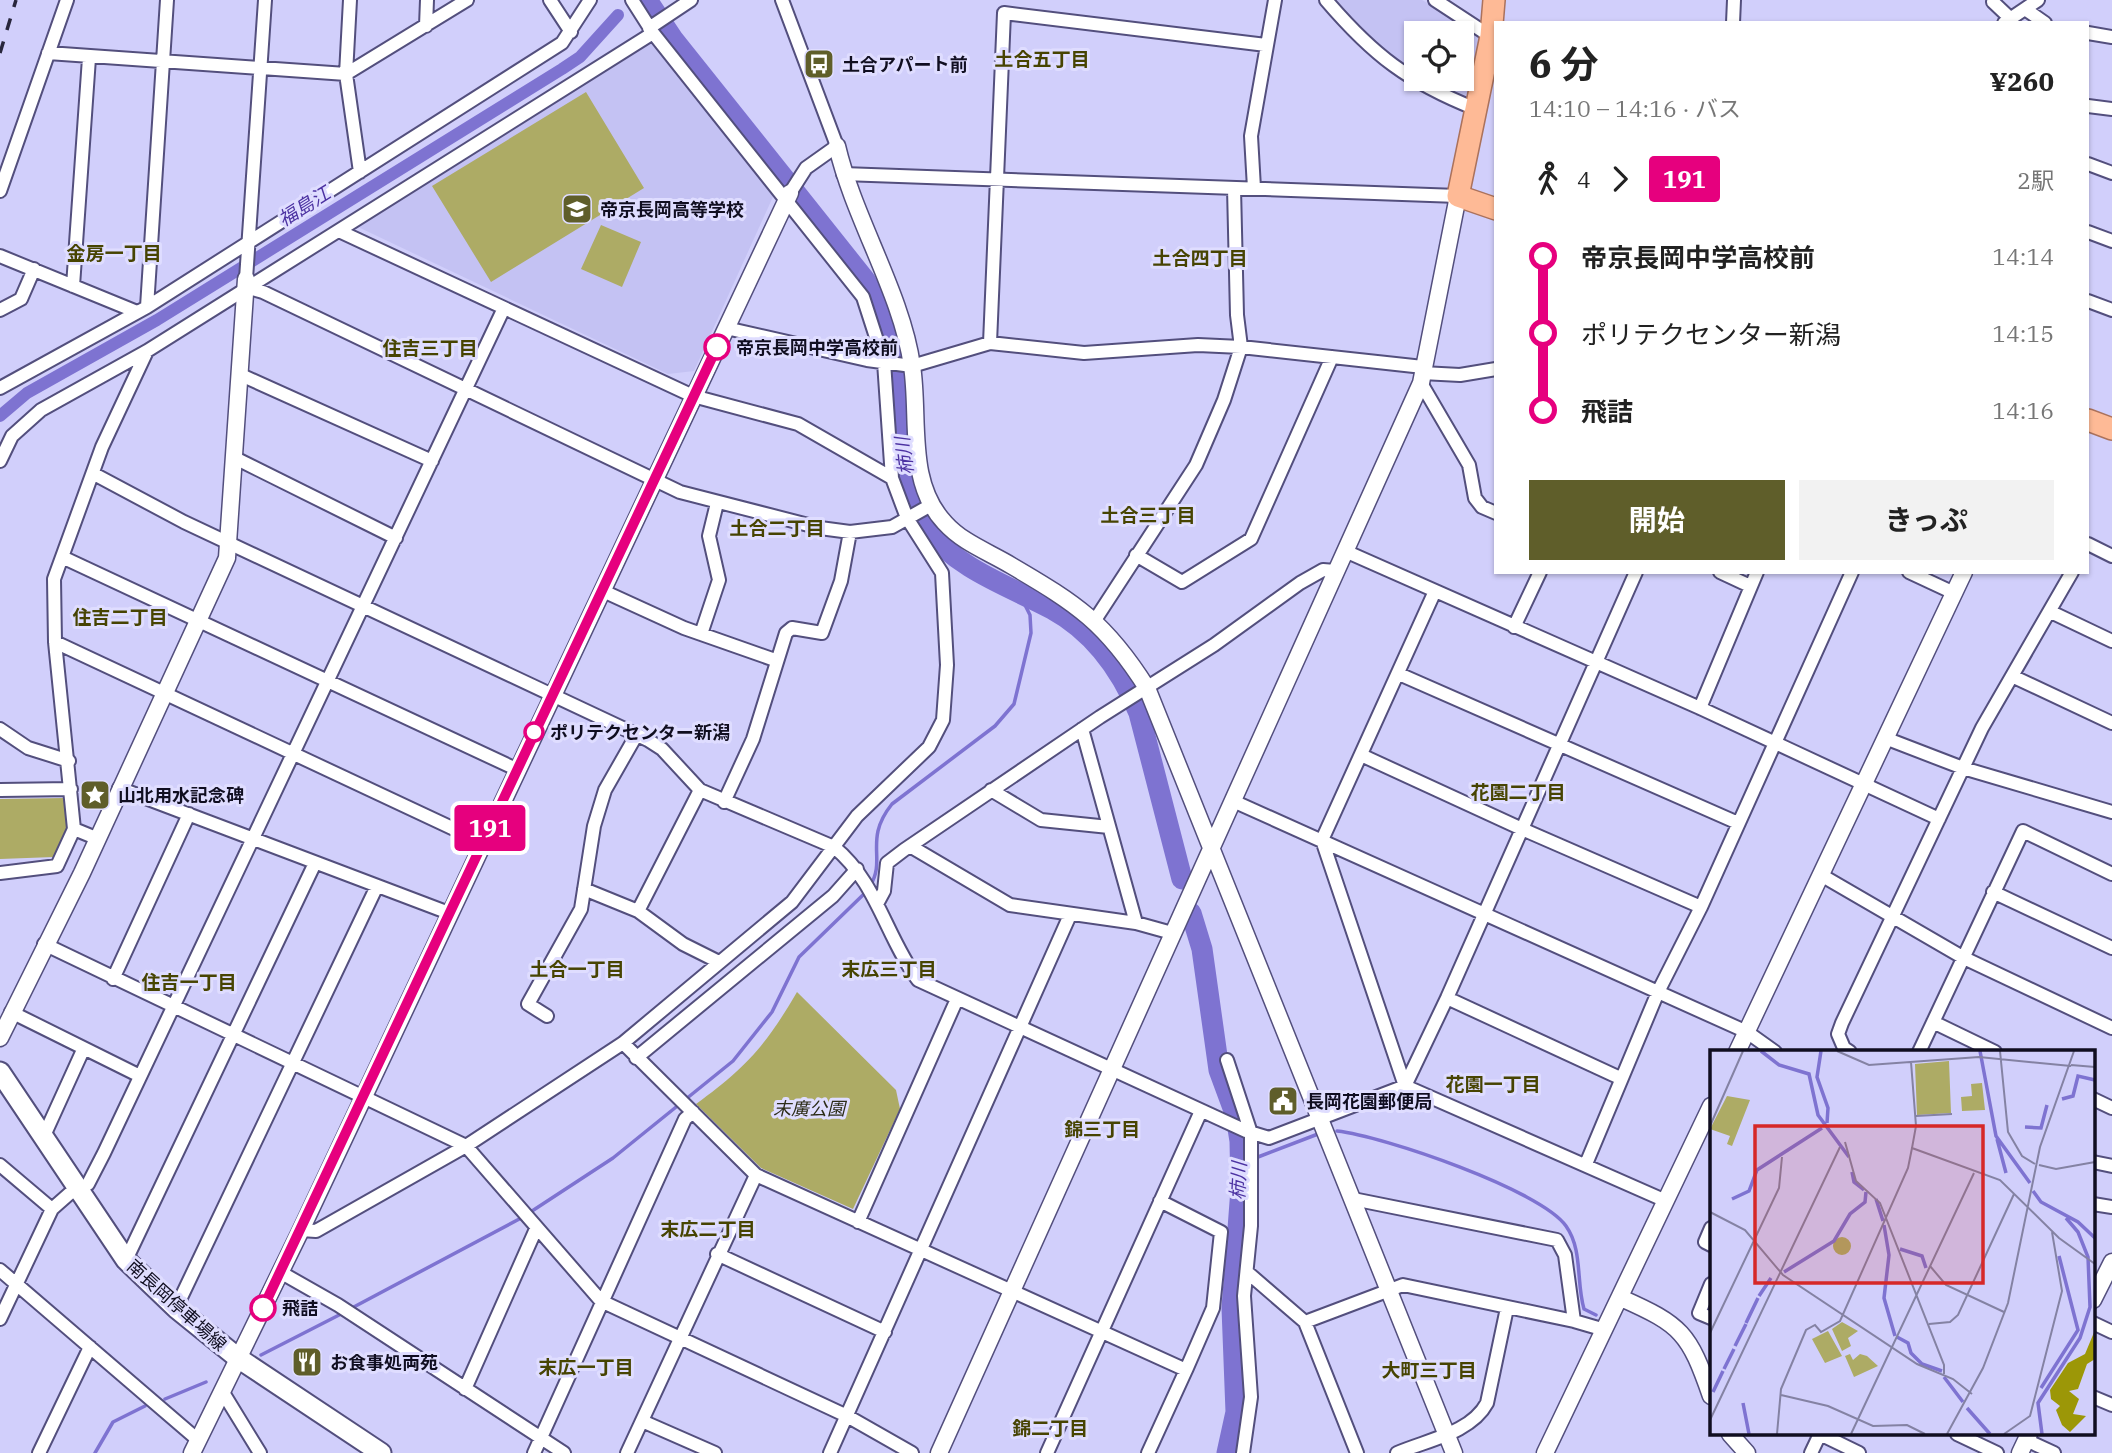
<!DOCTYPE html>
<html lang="ja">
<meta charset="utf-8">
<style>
body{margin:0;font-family:"IBM Plex Serif","Noto Sans JP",serif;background:#f2f2f2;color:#222;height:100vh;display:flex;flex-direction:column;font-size:26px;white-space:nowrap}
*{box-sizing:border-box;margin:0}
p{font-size:23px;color:#767676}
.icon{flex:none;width:38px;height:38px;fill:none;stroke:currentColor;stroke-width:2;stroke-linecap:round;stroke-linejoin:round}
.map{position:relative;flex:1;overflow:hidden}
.side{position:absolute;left:1494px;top:21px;width:595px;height:553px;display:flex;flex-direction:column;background:#fff;border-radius:0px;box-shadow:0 2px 5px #0004}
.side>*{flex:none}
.badge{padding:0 14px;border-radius:5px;font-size:24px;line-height:46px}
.fabs{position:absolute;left:1404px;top:21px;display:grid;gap:14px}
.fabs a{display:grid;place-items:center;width:70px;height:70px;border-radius:0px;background:#fff;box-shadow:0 2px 5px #0004;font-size:35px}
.map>.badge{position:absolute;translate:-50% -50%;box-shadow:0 0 0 4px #fff}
.legs{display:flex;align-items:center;gap:10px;height:77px;padding:0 35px;font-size:23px}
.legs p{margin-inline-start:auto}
.head{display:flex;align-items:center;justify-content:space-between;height:119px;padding:0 35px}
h1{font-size:38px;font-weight:700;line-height:52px}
.primary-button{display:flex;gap:14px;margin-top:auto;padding:14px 35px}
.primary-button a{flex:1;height:80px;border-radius:0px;background:#5f5e2a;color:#fff;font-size:28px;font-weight:700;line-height:80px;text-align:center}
.primary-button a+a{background:#f2f2f2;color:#222}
ul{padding:0 35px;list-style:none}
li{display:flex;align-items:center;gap:24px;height:77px;font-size:26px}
li i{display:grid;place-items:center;width:10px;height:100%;margin:0 9px;background:currentColor}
li i::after{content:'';width:18px;height:18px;margin:-9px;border:5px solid;border-radius:50%;background:#fff}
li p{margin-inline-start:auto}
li:first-child i{background:linear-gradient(#0000 50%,currentColor 0)}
li:last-child i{background:linear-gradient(currentColor 50%,#0000 0)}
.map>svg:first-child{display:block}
.built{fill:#c4c2f3}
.green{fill:#adab65}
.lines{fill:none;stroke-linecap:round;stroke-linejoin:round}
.stream{stroke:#7e73d1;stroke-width:3.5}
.canal{stroke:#7e73d1;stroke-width:12}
.river{stroke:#7e73d1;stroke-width:21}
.minor-casing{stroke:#534f7d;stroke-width:16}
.tertiary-casing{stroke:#534f7d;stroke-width:19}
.secondary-casing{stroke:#534f7d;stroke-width:23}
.trunk-casing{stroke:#ab725c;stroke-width:24}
.minor{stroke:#fff;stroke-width:12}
.tertiary{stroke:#fff;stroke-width:16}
.secondary{stroke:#fff;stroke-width:19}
.trunk{stroke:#feba96;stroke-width:21}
.rail{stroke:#28263c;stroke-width:3.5;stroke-dasharray:12 12;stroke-linecap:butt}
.line-1-casing{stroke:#fff;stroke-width:16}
.line-1{stroke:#e6007e;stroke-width:10}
.stop-1-dot{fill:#fff;stroke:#e6007e;stroke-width:3.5}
.labels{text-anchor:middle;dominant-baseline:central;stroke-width:6;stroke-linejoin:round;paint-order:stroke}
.poi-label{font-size:18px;font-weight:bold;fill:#100e20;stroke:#dfddff;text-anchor:start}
.stop-label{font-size:18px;font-weight:bold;fill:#100e20;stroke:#dfddff;text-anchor:start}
.park-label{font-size:18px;font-style:italic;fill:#2c2c17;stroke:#dfddff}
.street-label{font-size:18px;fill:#100e20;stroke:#dfddff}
.neighbourhood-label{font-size:19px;font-weight:bold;fill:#474402;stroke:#dfddff}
.water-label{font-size:19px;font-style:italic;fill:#4c32a2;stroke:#dfddff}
.inset-river{fill:none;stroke:#7e73d1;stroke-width:3.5}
.inset-road{fill:none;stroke:#8482a3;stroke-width:2}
.view{fill:#d62828;fill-opacity:0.15;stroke:#d62828;stroke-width:3.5}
.inset-edge{fill:none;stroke:#100e20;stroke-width:3.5}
</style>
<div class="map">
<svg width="2112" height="1453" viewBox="0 0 2112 1453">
<rect width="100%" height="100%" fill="#d1cffb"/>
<path class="built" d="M 1332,0 L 1422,0 L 1477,31 L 1481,41 L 1469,101 L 1425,79 L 1461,79 L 1461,33 L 1416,33 L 1416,74 L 1376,46 Z
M 658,37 L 776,190 L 694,371 L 668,374 L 358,227 Z"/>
<path class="green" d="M 586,92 L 644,188 L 491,282 L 432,186 Z
M 601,225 L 641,242 L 622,287 L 581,269 Z
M 65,798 L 67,828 L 54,857 L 0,859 L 0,799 Z
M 797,992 L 896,1090 L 900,1109 L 853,1209 L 761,1168 L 696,1104 C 746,1068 766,1045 797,992 Z"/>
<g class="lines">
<path class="stream" d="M 870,886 C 887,859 863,840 892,804 L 995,726 L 1014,704 L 1031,633 L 1030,615 L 1020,595
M 1337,1131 C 1383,1136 1541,1190 1566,1226 C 1583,1250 1576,1282 1584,1309 L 1596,1315
M 1258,1157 L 1318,1134
M 529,1213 L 613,1158 L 733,1061 L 772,1012 L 799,957 L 865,893
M 350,1309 L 523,1217
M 261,1355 L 343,1313
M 165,1399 L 206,1382
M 95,1453 L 113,1422 L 145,1406"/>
<path class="canal" d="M 0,416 L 27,393 L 157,320 L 562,69 L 580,57 L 618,15"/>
<path class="river" d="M 647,0 L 673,39 L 865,280 C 878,303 889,327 894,354 C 905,412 889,478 927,529 C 958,570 1009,586 1052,609 C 1094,632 1121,670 1139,713 L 1182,879
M 1191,913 L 1202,949 L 1219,1070 L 1236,1116 L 1240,1141 L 1241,1189 L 1232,1308 L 1236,1412 L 1227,1453"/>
<g class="minor-casing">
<path id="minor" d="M 350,0 L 346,74 L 360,172
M 550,0 L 571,32
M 632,0 L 653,33 L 863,297 L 884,362 L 892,478
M 782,0 L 837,146 L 806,168 L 790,193
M 1326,0 C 1373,55 1408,82 1476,109
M 1435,0 L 1493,38
M 1993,2 L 2011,19
M 2025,9 L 2045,23
M 1733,23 L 1734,0
M 2004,23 L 2038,0
M 426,26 L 427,0
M 649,28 L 691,0
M 2088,33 L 2112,37
M 48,53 L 346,74 L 467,0
M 2088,106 L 2112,109
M 2088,164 L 2112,173
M 843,174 L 1458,196
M 1254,188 L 1251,136 L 1275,0
M 0,191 L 67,0
M 2088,232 L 2112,241
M 0,256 L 137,312
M 246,279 L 265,0
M 73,286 L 89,58
M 245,287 L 263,292 L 680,492 L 820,528 L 850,532 L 892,527 L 931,505
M 2088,301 L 2112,310
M 147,307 L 167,0
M 0,310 L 21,299 L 34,269
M 726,328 L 867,360 L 912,366 L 990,343 L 1084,353 L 1198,345 L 1241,347 L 1423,367
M 990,343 L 1004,13 L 1266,45
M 1422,373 L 1460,375 L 1496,369
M 241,375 L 432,461
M 1421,383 L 1469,465 L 1475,498 L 1482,507 L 1496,513
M 0,388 L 147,307 L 562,43 L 590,0
M 235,458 L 396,538
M 0,461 L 12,436 L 41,410 L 147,351 L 653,33
M 94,474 L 184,522 L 648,740 L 662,749 L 700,790 L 834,847 C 877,882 886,937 918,980 L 1246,1131 L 1269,1138 L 1405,1086 L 1447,998 L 1636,572
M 2088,544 L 2112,556
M 1345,551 L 1700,708 L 1939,819
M 1136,555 L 1182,582 L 1251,539 L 1332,357
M 62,557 L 516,769
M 1720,572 L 1750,586
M 1909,572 L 1954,593
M 603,591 L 684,628 L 775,660
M 1435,591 L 1322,840 L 1405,1086 L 1666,1201
M 2051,612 L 2112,641
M 1095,620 L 1196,465 L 1224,400 L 1241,347 L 1237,315 L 1234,188
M 1514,627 L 1540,572
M 701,634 L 719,580 L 709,536 L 717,503
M 55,642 L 484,843
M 1399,674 L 1738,823
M 2014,677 L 2112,723
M 1700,708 L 1757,572
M 0,729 L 28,748 L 69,761
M 1082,729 L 1136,923
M 1885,738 L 1963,768 L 2112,812
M 1361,755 L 1522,829 L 1701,907
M 119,788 L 449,913
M 0,790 L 71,789
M 991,790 L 1041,820 L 1109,827
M 1233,801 L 1747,1032 L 1775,1052
M 724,802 L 753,739 L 786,633 L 792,628 L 822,633 L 841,581 L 850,532
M 74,829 L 96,838
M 910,846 L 1010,905 L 1136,923 L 1172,933
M 0,873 L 57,866 L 74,829 L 55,642 L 54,579 L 102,447 L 147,351
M 1821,875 L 1964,958 L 2112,1028
M 584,889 L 638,911 L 683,944 L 719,962
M 1993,892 L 2112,948
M 877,904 L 884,891 L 887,863 L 904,850 L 1100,717 L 1214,645 L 1300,583 L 1323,570 L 1335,571
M 638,911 L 700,790
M 44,944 L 466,1146 L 601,1301 L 847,1416 L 912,1453
M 113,979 L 189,814
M 1447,998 L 1620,1078
M 11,1012 L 140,1076
M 547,1016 L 528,1004 L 581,909 L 594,826 L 605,790 L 637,734
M 1933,1022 L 1995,1052
M 623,1043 L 756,1175 L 1186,1370 L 1148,1453
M 1850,1052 L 1844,1048 L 1838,1034 L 1842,1023 L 1982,728 L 2072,572
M 1919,1052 L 2023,831 L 2112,874
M 636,1058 L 833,896 L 857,869
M 1227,1060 L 1251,1133 L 1251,1226 L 1244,1296 L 1251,1397 L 1243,1453
M 2093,1099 L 2112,1108
M 43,1138 L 83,1050
M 2093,1162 L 2112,1166
M 1586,1164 L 1658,992 L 1701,907 L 1852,572
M 0,1165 L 52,1209
M 1353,1199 L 1557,1240 L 1565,1255 L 1574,1321
M 1160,1201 L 1221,1232 L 1213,1308 L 1186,1370
M 2093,1204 L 2112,1207
M 858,1222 L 957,999
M 1711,1228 L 1705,1242 L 1711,1245
M 301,1230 L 316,1231 L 466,1146 L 623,1043 L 792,902 L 857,816 L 929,747 L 943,720 L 947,665 L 942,573 L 907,518 L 892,478 L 798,424 L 693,396 L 339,231
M 717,1254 L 885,1332
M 126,1260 L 315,863
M 0,1270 L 198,1440
M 280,1272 L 338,1305 L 564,1453
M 1247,1272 L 1305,1322 L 1357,1453
M 1711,1284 L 1699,1313 L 1711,1318
M 176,1308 L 377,886
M 0,1319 L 52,1209 L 69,1194 L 88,1184 L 104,1153 L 504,308
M 1305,1322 L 1403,1285 L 1574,1321 L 1605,1330
M 2093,1323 L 2112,1332
M 465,1389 L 536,1229
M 222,1391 L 260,1453
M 2093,1397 L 2112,1405
M 642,1421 L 715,1453
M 1820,1434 L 1859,1453
M 1957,1434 L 1997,1453
M 2026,1440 L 2054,1453
M 39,1453 L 90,1347
M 534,1453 L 685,1119 L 693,1112
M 627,1453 L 756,1175
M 830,1453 L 1070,915
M 1047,1453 L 1201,1111
M 1397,1453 C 1427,1440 1471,1433 1487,1403 L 1507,1308
M 1811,1453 L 1820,1434"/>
</g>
<g class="tertiary-casing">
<path id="tertiary" d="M 837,146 C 854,219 902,294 912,366 C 920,418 906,482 945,523 C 963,543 989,552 1012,566 C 1077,604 1106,623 1147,688 L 1454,1453
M 0,1038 L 82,873 L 227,558 L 246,279
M 1737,1052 L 1964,572
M 1621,1298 C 1682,1325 1689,1333 1711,1396
M 2093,1300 L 2112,1262
M 1730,1434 L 1747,1453
M 192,1453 L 301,1230 L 790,193
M 939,1453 L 1421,383 L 1458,196
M 1545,1453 L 1711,1106
M 2020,1453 L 2029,1434"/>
</g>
<g class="secondary-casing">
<path id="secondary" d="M 0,1072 L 126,1260 L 176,1308 L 238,1358 L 381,1453"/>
</g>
<g class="trunk-casing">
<path id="trunk" d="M 1494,0 L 1491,36 L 1458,196 L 1496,209
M 2088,420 L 2112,429"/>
</g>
<use href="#minor" class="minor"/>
<use href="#tertiary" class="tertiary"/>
<use href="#secondary" class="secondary"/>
<use href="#trunk" class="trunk"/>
<path class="rail" d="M 0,53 L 16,0"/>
</g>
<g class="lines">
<g class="line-1-casing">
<path id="line-1" d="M 263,1308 L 717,347"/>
</g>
<use href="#line-1" class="line-1"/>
</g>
<defs>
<g id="bus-square" transform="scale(1.575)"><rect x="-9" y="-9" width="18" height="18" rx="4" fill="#5f5e2a" stroke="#dfddff"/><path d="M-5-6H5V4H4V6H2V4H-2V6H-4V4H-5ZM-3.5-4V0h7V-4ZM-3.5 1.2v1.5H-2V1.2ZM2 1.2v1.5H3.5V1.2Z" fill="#fff"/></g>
<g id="school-square" transform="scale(1.575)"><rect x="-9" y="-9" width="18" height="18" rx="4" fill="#5f5e2a" stroke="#dfddff"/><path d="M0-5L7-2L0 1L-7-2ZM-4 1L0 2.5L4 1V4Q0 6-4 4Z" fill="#fff"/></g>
<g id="sight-square" transform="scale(1.575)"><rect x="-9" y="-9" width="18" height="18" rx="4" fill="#5f5e2a" stroke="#dfddff"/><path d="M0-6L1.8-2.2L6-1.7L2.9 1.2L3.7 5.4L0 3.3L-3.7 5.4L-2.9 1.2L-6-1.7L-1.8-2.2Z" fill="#fff"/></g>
<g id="civic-square" transform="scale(1.575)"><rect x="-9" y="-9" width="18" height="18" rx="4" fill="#5f5e2a" stroke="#dfddff"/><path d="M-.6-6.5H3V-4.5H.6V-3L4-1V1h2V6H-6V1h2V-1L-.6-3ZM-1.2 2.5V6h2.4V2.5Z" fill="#fff"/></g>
<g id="restaurant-square" transform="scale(1.575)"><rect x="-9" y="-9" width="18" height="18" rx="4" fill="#5f5e2a" stroke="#dfddff"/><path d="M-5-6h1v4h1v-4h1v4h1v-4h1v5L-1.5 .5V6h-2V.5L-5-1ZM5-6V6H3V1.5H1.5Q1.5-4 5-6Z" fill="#fff"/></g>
</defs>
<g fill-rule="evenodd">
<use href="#bus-square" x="819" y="64"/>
<use href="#school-square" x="577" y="209"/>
<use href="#sight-square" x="95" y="795"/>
<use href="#civic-square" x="1283" y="1101"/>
<use href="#restaurant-square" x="307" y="1362"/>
</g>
<g class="stop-1-dot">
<circle cx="717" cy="347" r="12"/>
<circle cx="534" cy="732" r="9"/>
<circle cx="263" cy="1308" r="12"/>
</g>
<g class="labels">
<g class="poi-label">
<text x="842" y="64">土合アパート前</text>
<text x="600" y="209">帝京長岡高等学校</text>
<text x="118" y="795">山北用水記念碑</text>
<text x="1306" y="1101">長岡花園郵便局</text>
<text x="330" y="1362">お食事処両苑</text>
</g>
<g class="stop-label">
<text x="736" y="347">帝京長岡中学高校前</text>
<text x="550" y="732">ポリテクセンター新潟</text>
<text x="282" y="1308">飛詰</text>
</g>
<g class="park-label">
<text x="809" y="1108">末廣公園</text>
</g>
<g class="street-label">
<text transform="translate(177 1305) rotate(42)">南長岡停車場線</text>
</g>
<g class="neighbourhood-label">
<text x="1042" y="59">土合五丁目</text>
<text x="114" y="253">金房一丁目</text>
<text x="1200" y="258">土合四丁目</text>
<text x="430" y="348">住吉三丁目</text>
<text x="1148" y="515">土合三丁目</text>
<text x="777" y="528">土合二丁目</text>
<text x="120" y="617">住吉二丁目</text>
<text x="1518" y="792">花園二丁目</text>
<text x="577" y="969">土合一丁目</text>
<text x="889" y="969">末広三丁目</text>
<text x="189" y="982">住吉一丁目</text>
<text x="1493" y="1084">花園一丁目</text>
<text x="1102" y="1129">錦三丁目</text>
<text x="708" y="1229">末広二丁目</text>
<text x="586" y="1367">末広一丁目</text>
<text x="1429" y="1370">大町三丁目</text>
<text x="1050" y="1428">錦二丁目</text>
</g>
<g class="water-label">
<text transform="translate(304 206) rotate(-32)">福島江</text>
<text transform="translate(904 456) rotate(-97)">柿川</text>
<text transform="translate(1238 1181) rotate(-87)">柿川</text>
</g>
</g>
<g transform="translate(1710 1050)">
<rect width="385" height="385" fill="#d1cffb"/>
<path d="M 239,11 L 241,63 L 207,65 L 205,14 ZM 272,33 L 275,60 L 252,61 L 251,47 L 262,46 L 261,34 ZM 17,46 L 40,50 L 22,96 L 17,94 L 20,86 L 0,79 ZM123 196a9 9 0 1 1 18 0a9 9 0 1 1-18 0ZM 132,272 L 148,281 L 138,288 L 141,296 L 132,301 L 122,279 ZM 118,281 L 132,306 L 115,313 L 102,289 ZM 140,304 L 143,310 L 150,304 L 157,306 L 168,316 L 144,327 L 135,306 Z" fill="#adab65"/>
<path d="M 385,280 L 385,309 L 377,314 L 368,339 L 359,341 L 369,349 L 363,364 L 376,366 L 360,382 L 352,375 L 346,360 L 350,356 L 341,349 L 340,340 L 358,313 L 375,304 Z" fill="#9c9707"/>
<path class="inset-river" d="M 51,1 L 69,15 L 99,24 L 108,65 L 139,107M 111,1 L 107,27 L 118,58 L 117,73M 270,1 L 286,86 L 320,133M 352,49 L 363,46 L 368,26 L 385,30M 315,77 L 331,78 L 337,55M 287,89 L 296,123M 142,122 L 144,132 L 154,140M 323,141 L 331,152 L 368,172 L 385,188M 22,149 L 39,141 L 47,120 L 112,78M 166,149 L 173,171M 174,175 L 179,205 L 174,248 L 185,286M 190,199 L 212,206 L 216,218M 74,222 L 124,191 L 140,164 L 155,152 L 156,142M 49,246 L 61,228M 36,273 L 48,248M 187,287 L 198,293 L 201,303 L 212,314 L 232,321M 25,296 L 36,274M 14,319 L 24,299M 234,327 L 253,352M 331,338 L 368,280 L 349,206M 3,342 L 13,321M 33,353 L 39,384M 257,358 L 280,384M 332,384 L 328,353 L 370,288 L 380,257 L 378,207 L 368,182 L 356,168"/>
<path class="inset-road" d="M 127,1 L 159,15 L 269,7 L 361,16M 290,1 L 298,82 L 312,106 L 325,114M 201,12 L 206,76 L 202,98 L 290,130 L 349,188 L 385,214M 361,15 L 385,17M 206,66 L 242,64M 0,76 L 33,1M 135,92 L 146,131 L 170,153 L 234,315 L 234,324M 329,115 L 346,119 L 385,112M 0,162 L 35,180 L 73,225 L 207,314 L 243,329 L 262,344M 220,216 L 236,235 L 294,262M 219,274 L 240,272 L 248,265 L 304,144M 0,283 L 69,138 L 72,107M 71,345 L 118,356 L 163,376 L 197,375 L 215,384M 0,370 L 130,97M 67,384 L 71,339 L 96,280 L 105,275 L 111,282 L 130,271 L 198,118 L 202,98M 141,384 L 264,123M 237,384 L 273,318 L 298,253 L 330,97 L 364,1M 294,384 L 320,366 L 352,241 L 342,182"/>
<path class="view" d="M 45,76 L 273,76 L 273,233 L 45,233 Z"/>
<rect width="385" height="385" class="inset-edge"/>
</g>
</svg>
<div class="fabs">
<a><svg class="icon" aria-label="locate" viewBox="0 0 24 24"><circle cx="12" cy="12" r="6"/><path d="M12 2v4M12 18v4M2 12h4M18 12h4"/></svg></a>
</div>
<b class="badge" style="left:490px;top:828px;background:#e6007e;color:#fff">191</b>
<section class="side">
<div class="head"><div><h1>6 分</h1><p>14:10 – 14:16 · バス</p></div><b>¥260</b></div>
<div class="legs"><svg class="icon" aria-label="walk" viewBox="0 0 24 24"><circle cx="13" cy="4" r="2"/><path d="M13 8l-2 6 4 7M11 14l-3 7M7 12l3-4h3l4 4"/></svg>4<svg class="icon" aria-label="forward" viewBox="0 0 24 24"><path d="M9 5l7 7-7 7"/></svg><b class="badge" style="background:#e6007e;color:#fff">191</b><p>2駅</p></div>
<ul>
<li><i style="color:#e6007e"></i><b>帝京長岡中学高校前</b><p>14:14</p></li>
<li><i style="color:#e6007e"></i><span>ポリテクセンター新潟</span><p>14:15</p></li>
<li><i style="color:#e6007e"></i><b>飛詰</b><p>14:16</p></li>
</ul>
<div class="primary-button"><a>開始</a><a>きっぷ</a></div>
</section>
</div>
